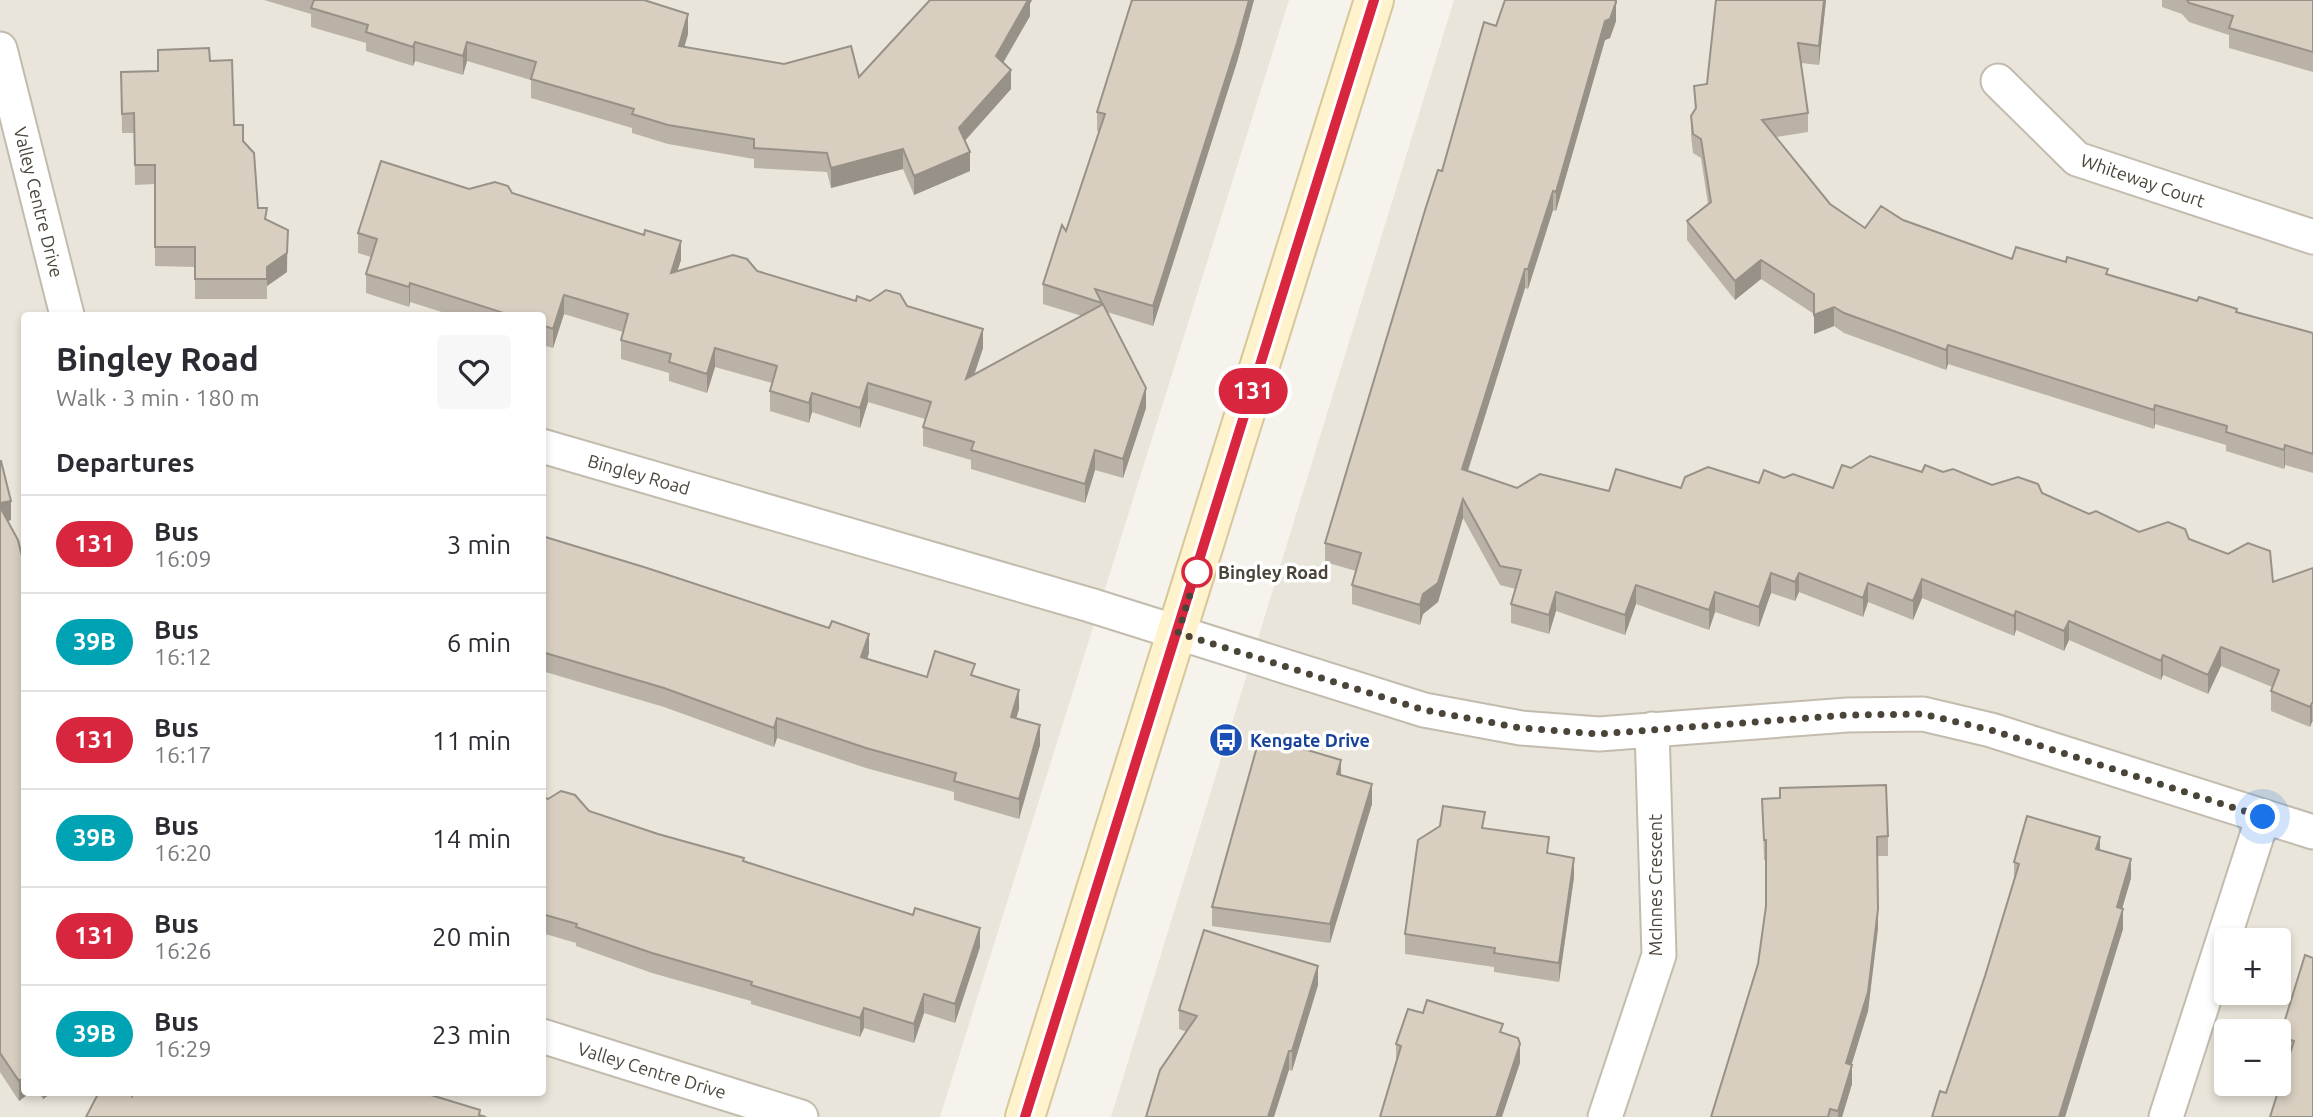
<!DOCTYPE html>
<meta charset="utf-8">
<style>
body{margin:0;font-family:Ubuntu,sans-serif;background:#f7f7f7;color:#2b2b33;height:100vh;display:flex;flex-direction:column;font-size:26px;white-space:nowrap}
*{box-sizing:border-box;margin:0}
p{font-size:23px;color:#7c7c81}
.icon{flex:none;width:38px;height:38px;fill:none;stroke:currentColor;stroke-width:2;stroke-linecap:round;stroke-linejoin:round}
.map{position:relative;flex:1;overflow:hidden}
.panel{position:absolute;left:21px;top:312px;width:525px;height:784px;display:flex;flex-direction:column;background:#fff;border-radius:7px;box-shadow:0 4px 10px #0003}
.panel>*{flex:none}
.badge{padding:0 14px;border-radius:23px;font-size:24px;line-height:46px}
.controls{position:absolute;left:2214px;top:928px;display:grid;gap:14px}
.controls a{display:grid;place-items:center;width:77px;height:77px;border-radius:7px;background:#fff;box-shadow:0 4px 10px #0003;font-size:35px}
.you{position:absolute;width:35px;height:35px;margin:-18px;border:5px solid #fff;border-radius:50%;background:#1a73e8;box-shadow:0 0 0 10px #1a73e833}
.map>.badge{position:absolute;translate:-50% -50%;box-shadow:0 0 0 4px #fff}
h2{padding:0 35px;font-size:26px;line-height:63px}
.round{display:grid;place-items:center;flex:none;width:74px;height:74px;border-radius:7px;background:#f7f7f7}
.overview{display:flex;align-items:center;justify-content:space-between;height:119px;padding:0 35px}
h1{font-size:33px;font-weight:600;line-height:52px}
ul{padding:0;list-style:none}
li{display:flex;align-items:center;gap:21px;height:98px;padding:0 35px;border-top:2px solid #e1e1e2}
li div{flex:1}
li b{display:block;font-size:26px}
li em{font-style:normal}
li .badge{min-width:77px;font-weight:700;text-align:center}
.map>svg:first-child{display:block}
.residential{fill:#eae5da;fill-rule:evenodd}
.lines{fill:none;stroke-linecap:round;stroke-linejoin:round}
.street-casing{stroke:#c2bbae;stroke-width:37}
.secondary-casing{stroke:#d6c79b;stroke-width:42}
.street{stroke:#fff;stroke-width:33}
.secondary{stroke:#fff3cd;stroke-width:38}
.wall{fill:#bab2a6}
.shaded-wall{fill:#979187}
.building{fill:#d8cfc1;stroke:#979187;stroke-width:2}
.line-casing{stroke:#fff;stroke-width:16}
.line{stroke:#d7263d;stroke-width:10}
.walk{stroke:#4b4439;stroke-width:7;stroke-dasharray:0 12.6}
.stop-dot{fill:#fff;stroke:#d7263d;stroke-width:3.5}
.labels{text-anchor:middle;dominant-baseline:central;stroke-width:7;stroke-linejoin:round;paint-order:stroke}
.street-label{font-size:18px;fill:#4b4439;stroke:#fff}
.stop-label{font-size:18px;font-weight:bold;fill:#4b4439;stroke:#fff;text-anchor:start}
.transit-label{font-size:18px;font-weight:bold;fill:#164399;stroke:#fff;text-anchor:start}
</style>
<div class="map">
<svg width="2313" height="1117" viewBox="0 0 2313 1117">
<rect width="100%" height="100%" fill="#f6f3ec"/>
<path class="residential" d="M 0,0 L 1289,0 L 940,1117 L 0,1117 ZM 24,315 L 542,315 L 542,1092 L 24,1092 Z
M 1454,0 L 2313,0 L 2313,1117 L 1111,1117 ZM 2226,940 L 2278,940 L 2278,992 L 2226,992 ZM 2226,1031 L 2278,1031 L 2278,1083 L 2226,1083 Z"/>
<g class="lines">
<g class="street-casing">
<path id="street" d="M 0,49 L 67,315
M 1998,81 L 2077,159 L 2313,237
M 542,446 L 1090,605 L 1424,710 L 1521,728 L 1599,734 L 1847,715 L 1923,714 L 1991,730 L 2313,832
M 542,1036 L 801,1117
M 1605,1117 L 1659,955 L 1652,729
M 2166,1117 L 2263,817"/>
</g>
<g class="secondary-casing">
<path id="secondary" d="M 1025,1117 L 1374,0"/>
</g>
<use href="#street" class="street"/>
<use href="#secondary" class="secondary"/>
</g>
<path class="wall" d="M 264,0 L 644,0 L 688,34 L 684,47 L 859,77 L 1030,4 L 1030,16 L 1003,63 L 1011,89 L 965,141 L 970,171 L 914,195 L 903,169 L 831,188 L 827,172 L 754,168 L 754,159 L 668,144 L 632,133 L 632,128 L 531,98 L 531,80 L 467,61 L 463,75 L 415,61 L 413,66 L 366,51 L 366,43 L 311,27 L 311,14 Z
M 1132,0 L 1254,0 L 1237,62 L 1153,326 L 1107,312 L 1146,408 L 1123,478 L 1095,470 L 1085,503 L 971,469 L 971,460 L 923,446 L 923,427 L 925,419 L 868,402 L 860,428 L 812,412 L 809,423 L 770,411 L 770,391 L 772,383 L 715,367 L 707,393 L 669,381 L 669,373 L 621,359 L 621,340 L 623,332 L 564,314 L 553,348 L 542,345 L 542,315 L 451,315 L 410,302 L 409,307 L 366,293 L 366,274 L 371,257 L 358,253 L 358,233 L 469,189 L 512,193 L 681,260 L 677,271 L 757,271 L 856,301 L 870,301 L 907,306 L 983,348 L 974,375 L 1082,316 L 1043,304 L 1043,284 L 1066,231 L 1099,132 L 1097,131 L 1097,112 Z
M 1716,0 L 1826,0 L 1819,65 L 1801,63 L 1808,113 L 1808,132 L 1776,137 L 1830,204 L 1865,228 L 1903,220 L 2012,259 L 2108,275 L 2313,333 L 2313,473 L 2285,465 L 2284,469 L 2226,451 L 2226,445 L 2155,424 L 2154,429 L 1948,364 L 1946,370 L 1844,333 L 1834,326 L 1814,334 L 1814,314 L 1761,279 L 1735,300 L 1687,240 L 1687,221 L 1708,204 L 1701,158 L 1693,153 L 1691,135 L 1691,116 L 1695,110 L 1694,86 L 1707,84 Z
M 2162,0 L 2313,0 L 2313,72 L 2229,48 L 2229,35 L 2189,22 L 2182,14 L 2162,7 Z
M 1616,5 L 1616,21 L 1610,38 L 1605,40 L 1556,211 L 1553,210 L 1528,289 L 1525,288 L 1468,471 L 1517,488 L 1609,491 L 1681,488 L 1759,483 L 1784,478 L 1833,488 L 1851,468 L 1943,472 L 1992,485 L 2042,493 L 2089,514 L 2139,532 L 2189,539 L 2273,582 L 2313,568 L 2313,722 L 2312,722 L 2310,727 L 2271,711 L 2271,691 L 2272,687 L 2221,666 L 2208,694 L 2163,675 L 2161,680 L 2069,640 L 2064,651 L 2016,630 L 2014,636 L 1922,598 L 1913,620 L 1868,602 L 1863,617 L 1799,592 L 1795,601 L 1771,593 L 1759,627 L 1715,612 L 1709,630 L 1636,604 L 1625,635 L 1556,611 L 1549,634 L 1511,623 L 1511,604 L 1516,589 L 1500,585 L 1463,518 L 1438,602 L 1423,614 L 1420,625 L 1352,604 L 1352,585 L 1356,571 L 1325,562 L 1325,543 L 1442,171 L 1496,26 Z
M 210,61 L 234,125 L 243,141 L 258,208 L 267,220 L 288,230 L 287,272 L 267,286 L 267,299 L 195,299 L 195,267 L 155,266 L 155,184 L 135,185 L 134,133 L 122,133 L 121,72 L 158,71 Z
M 0,461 L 11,520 L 8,521 L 24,1092 L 31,1092 L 19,1101 L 0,1072 Z
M 542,536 L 869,653 L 867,659 L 927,677 L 975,676 L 1019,709 L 1016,718 L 1040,745 L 1019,819 L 954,800 L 954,792 L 866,768 L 777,738 L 774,747 L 664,707 L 542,671 Z
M 1341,775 L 1372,804 L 1330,943 L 1212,926 L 1212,907 Z
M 542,797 L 589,811 L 744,861 L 980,947 L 955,1023 L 924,1013 L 914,1043 L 864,1028 L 860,1037 L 751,1004 L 751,1001 L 652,973 L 576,946 L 576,943 L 542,933 Z
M 1762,799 L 1888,836 L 1888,856 L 1878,856 L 1878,928 L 1868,1011 L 1851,1065 L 1852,1084 L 1842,1117 L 1711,1117 L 1758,964 L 1766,906 L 1766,860 L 1764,860 Z
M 1485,828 L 1549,854 L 1574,877 L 1559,982 L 1494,972 L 1494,967 L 1405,954 L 1405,934 Z
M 2100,850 L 2131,878 L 2122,909 L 2123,929 L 2065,1117 L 1932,1117 L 1946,1093 L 1985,976 L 2014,881 L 2014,862 Z
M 2305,955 L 2313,1117 L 2289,1058 L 2280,1056 L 2280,1036 Z
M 1318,985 L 1292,1071 L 1179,1029 L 1179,1010 Z
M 1423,1013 L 1503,1033 L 1520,1063 L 1396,1063 L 1396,1044 Z
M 38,1092 L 53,1092 L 43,1099 Z"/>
<path class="shaded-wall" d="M 1026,0 L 1032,0 L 1030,4 L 1030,16 L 996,75 L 996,56 Z
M 1249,0 L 1254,0 L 1237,62 L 1153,326 L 1153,306 Z
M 1612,0 L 1617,0 L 1616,5 L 1616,21 L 1610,38 L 1605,40 L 1556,211 L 1556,192 L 1605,21 Z
M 1824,0 L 1826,0 L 1819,65 L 1819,46 Z
M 688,14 L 688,34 L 679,66 L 679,46 Z
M 415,42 L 415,61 L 413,66 L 413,47 Z
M 467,42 L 467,61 L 463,75 L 463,56 Z
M 1011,70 L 1011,89 L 959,147 L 959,128 Z
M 903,149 L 903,169 L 831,188 L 831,168 Z
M 970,152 L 970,171 L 914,195 L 914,176 Z
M 1553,191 L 1553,210 L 1528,289 L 1528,269 Z
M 681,241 L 681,260 L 671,292 L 671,273 Z
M 287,253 L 287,272 L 267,286 L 267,267 Z
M 1761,260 L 1761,279 L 1735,300 L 1735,281 Z
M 1525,269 L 1525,288 L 1462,489 L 1462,469 Z
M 410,283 L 410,302 L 409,307 L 409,287 Z
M 564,295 L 564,314 L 553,348 L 553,329 Z
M 1834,307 L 1834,326 L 1814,334 L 1814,315 Z
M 983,329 L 983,348 L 966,399 L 966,379 Z
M 1948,345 L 1948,364 L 1946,370 L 1946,350 Z
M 715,348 L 715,367 L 707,393 L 707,374 Z
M 868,383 L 868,402 L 860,428 L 860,408 Z
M 1146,388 L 1146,408 L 1123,478 L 1123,459 Z
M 812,393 L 812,412 L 809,423 L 809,403 Z
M 2155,405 L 2155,424 L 2154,429 L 2154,410 Z
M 2285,445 L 2285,465 L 2284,469 L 2284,450 Z
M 1095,450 L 1095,470 L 1085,503 L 1085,484 Z
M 1463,499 L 1463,518 L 1438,602 L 1423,614 L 1420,625 L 1420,605 L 1423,594 Z
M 11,501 L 11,520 L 0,523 L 0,503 Z
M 1771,573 L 1771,593 L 1759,627 L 1759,607 Z
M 1799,573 L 1799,592 L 1795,601 L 1795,582 Z
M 1922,579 L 1922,598 L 1913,620 L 1913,601 Z
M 1868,583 L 1868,602 L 1863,617 L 1863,598 Z
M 1636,585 L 1636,604 L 1625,635 L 1625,615 Z
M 1556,592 L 1556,611 L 1549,634 L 1549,615 Z
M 1715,592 L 1715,612 L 1709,630 L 1709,610 Z
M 2016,611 L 2016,630 L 2014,636 L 2014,616 Z
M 2069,621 L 2069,640 L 2064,651 L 2064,631 Z
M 869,634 L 869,653 L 861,677 L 861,657 Z
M 2221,647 L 2221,666 L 2208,694 L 2208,675 Z
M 2163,655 L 2163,675 L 2161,680 L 2161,661 Z
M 1019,690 L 1019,709 L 1011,736 L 1011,717 Z
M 2312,703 L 2312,722 L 2310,727 L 2310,707 Z
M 777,718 L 777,738 L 774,747 L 774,728 Z
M 1040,725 L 1040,745 L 1019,819 L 1019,799 Z
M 1341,760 L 1341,780 L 1337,774 Z
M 1372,784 L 1372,804 L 1330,943 L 1330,924 Z
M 2100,837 L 2100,856 L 2096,849 Z
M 1574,858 L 1574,877 L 1559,982 L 1559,963 Z
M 2131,859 L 2131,878 L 2117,926 L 2117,907 Z
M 1878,909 L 1878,928 L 1868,1011 L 1846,1083 L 1846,1063 Z
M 2123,909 L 2123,929 L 2065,1117 L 2059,1117 Z
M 980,928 L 980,947 L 955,1023 L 955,1004 Z
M 1318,966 L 1318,985 L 1292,1071 L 1292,1051 Z
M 924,994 L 924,1013 L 914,1043 L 914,1024 Z
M 864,1008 L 864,1028 L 860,1037 L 860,1018 Z
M 1520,1044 L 1520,1063 L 1502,1117 L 1496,1117 Z
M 1289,1051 L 1289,1070 L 1274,1117 L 1268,1117 Z
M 1852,1065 L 1852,1084 L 1842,1117 L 1838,1117 L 1838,1111 Z
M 24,1077 L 24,1092 L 31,1092 L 19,1101 L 19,1081 Z
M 43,1092 L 53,1092 L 43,1099 Z"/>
<path class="building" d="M 314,0 L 644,0 L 688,14 L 679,46 L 784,64 L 851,46 L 859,77 L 930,0 L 1028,0 L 996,56 L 1011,70 L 959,128 L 970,152 L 914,176 L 903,149 L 831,168 L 827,153 L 754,148 L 754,139 L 668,125 L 632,114 L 634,109 L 531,79 L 536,62 L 467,42 L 463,56 L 415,42 L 413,47 L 366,32 L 368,25 L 311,8 Z
M 1132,0 L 1249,0 L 1237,43 L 1153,306 L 1095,289 L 1102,303 L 1043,284 L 1062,225 L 1066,231 L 1105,114 L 1097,112 Z
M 1505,0 L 1615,0 L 1616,2 L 1610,19 L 1605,21 L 1556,192 L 1553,191 L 1528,269 L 1525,269 L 1462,469 L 1517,488 L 1540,474 L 1609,491 L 1616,469 L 1681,488 L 1685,477 L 1708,467 L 1759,483 L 1764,470 L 1784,478 L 1793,474 L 1833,488 L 1842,465 L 1851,468 L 1870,456 L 1922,472 L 1925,465 L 1943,472 L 1953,469 L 1992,485 L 2018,477 L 2038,484 L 2042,493 L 2089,514 L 2096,511 L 2139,532 L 2168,522 L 2185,529 L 2189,539 L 2228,554 L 2248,543 L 2270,551 L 2273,582 L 2313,568 L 2313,703 L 2312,703 L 2310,707 L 2271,691 L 2279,670 L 2221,647 L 2208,675 L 2163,655 L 2161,661 L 2069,621 L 2064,631 L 2016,611 L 2014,616 L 1922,579 L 1913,601 L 1868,583 L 1863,598 L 1799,573 L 1795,582 L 1771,573 L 1759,607 L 1715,592 L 1709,610 L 1636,585 L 1625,615 L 1556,592 L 1549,615 L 1511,604 L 1521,570 L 1500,566 L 1463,499 L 1438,583 L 1423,594 L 1420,605 L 1352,585 L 1361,553 L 1325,543 L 1426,207 L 1438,170 L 1442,171 L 1484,22 L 1496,26 Z
M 1716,0 L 1824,0 L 1819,46 L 1798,43 L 1808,113 L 1762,120 L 1830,204 L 1865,228 L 1881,206 L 1903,220 L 2012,259 L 2016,247 L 2066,262 L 2067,257 L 2108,269 L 2106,274 L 2197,301 L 2199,297 L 2237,309 L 2236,312 L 2313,333 L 2313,454 L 2285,445 L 2284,450 L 2226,432 L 2227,426 L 2155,405 L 2154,410 L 1948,345 L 1946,350 L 1844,313 L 1834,307 L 1814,315 L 1814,294 L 1761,260 L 1735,281 L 1687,221 L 1711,202 L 1701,139 L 1693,134 L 1691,116 L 1696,108 L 1694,86 L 1707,84 Z
M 2187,0 L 2313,0 L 2313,52 L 2229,28 L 2233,16 L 2189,3 Z
M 209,48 L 210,61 L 232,60 L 234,125 L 243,125 L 243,141 L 254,153 L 258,208 L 267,208 L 265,219 L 288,230 L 287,253 L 267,267 L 267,279 L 195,279 L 195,247 L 155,247 L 155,165 L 135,165 L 134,113 L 122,114 L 121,72 L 158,71 L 158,50 Z
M 381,161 L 469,189 L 495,182 L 508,186 L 512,193 L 644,235 L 645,230 L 681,241 L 671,273 L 733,255 L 747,259 L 757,271 L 856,301 L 857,296 L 870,301 L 886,290 L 900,294 L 907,306 L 983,329 L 966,379 L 1103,304 L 1146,388 L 1123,459 L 1095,450 L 1085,484 L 971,450 L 974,442 L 923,427 L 931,402 L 868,383 L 860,408 L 812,393 L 809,403 L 770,391 L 777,366 L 715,348 L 707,374 L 669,362 L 671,354 L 621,340 L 628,314 L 564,295 L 553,329 L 542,325 L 542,315 L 510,315 L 410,283 L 409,287 L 366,274 L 377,239 L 358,233 Z
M 0,461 L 1,461 L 11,501 L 0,503 Z
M 0,507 L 18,540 L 24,564 L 24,1077 L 19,1081 L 0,1053 Z
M 542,536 L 647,568 L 829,628 L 832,621 L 869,634 L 861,657 L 927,677 L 935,651 L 975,664 L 971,675 L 1019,690 L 1011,717 L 1040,725 L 1019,799 L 954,781 L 956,773 L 866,748 L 777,718 L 774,728 L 664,688 L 542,652 Z
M 1260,736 L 1341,760 L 1337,774 L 1372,784 L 1330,924 L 1212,907 Z
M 1886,785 L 1888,836 L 1877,837 L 1878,909 L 1868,992 L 1846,1063 L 1852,1065 L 1838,1111 L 1830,1109 L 1828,1117 L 1711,1117 L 1758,964 L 1766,906 L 1766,840 L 1764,840 L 1762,799 L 1780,798 L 1780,788 Z
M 561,791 L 575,795 L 589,811 L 658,834 L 744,858 L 743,861 L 913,915 L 915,908 L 980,928 L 955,1004 L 924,994 L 914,1024 L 864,1008 L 860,1018 L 751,985 L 752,982 L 652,953 L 576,927 L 577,924 L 542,914 L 542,797 L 548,799 Z
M 1443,806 L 1485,812 L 1482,828 L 1549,837 L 1547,853 L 1574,858 L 1559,963 L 1494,953 L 1495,948 L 1405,934 L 1418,840 L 1440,826 Z
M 2027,816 L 2100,837 L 2096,849 L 2131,859 L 2117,907 L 2123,909 L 2059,1117 L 1932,1117 L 1940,1091 L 1946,1093 L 1985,976 L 2019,864 L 2014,862 Z
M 1204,930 L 1318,966 L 1292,1051 L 1289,1051 L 1268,1117 L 1146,1117 L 1160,1070 L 1197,1016 L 1179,1010 Z
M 2305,955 L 2313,958 L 2313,1117 L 2270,1117 L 2294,1041 L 2280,1036 Z
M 1427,1000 L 1503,1024 L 1500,1032 L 1518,1038 L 1520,1044 L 1496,1117 L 1380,1117 L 1401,1046 L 1396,1044 L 1408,1009 L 1423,1013 Z
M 99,1092 L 131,1092 L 132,1096 L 134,1092 L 421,1092 L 480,1110 L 479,1115 L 486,1117 L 86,1117 Z"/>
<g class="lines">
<g class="line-casing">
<path id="line" d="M 1025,1117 L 1374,0"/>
</g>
<use href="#line" class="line"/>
<path class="walk" d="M 1197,572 L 1178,633 L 1424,710 L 1521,728 L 1599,734 L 1847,715 L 1923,714 L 1991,730 L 2263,817"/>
</g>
<defs>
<g id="bus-disc" transform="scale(1.75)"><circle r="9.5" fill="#1a4fb4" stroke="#fff"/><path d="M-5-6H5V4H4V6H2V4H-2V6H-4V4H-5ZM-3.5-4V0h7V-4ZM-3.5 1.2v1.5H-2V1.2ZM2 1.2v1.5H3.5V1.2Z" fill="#fff"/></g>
</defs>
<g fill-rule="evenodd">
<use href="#bus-disc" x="1226" y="740"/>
</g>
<circle class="stop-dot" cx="1197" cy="572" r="14"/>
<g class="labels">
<g class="street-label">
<text transform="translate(2143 180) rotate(19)">Whiteway Court</text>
<text transform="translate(39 202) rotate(76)">Valley Centre Drive</text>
<text transform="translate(639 474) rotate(16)">Bingley Road</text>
<text transform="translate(1655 885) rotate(-90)">McInnes Crescent</text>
<text transform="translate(652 1070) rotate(17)">Valley Centre Drive</text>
</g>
<g class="stop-label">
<text x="1218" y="572">Bingley Road</text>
</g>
<g class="transit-label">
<text x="1250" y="740">Kengate Drive</text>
</g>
</g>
</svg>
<div class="controls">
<a>+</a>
<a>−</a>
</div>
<div class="you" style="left:2263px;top:817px"></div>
<b class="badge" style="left:1253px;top:391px;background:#d7263d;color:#fff">131</b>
<section class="panel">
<div class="overview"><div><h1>Bingley Road</h1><p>Walk · 3 min · 180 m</p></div><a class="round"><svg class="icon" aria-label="heart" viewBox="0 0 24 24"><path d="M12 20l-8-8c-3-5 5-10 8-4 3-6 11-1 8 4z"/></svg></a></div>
<h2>Departures</h2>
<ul>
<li><span class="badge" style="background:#d7263d;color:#fff">131</span><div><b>Bus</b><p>16:09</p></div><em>3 min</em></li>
<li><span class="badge" style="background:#00a3b4;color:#fff">39B</span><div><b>Bus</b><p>16:12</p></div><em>6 min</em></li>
<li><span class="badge" style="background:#d7263d;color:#fff">131</span><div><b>Bus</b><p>16:17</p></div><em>11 min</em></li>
<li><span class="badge" style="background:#00a3b4;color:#fff">39B</span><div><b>Bus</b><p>16:20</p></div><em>14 min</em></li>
<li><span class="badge" style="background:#d7263d;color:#fff">131</span><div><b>Bus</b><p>16:26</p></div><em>20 min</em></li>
<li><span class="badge" style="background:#00a3b4;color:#fff">39B</span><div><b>Bus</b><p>16:29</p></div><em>23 min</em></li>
</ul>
</section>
</div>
